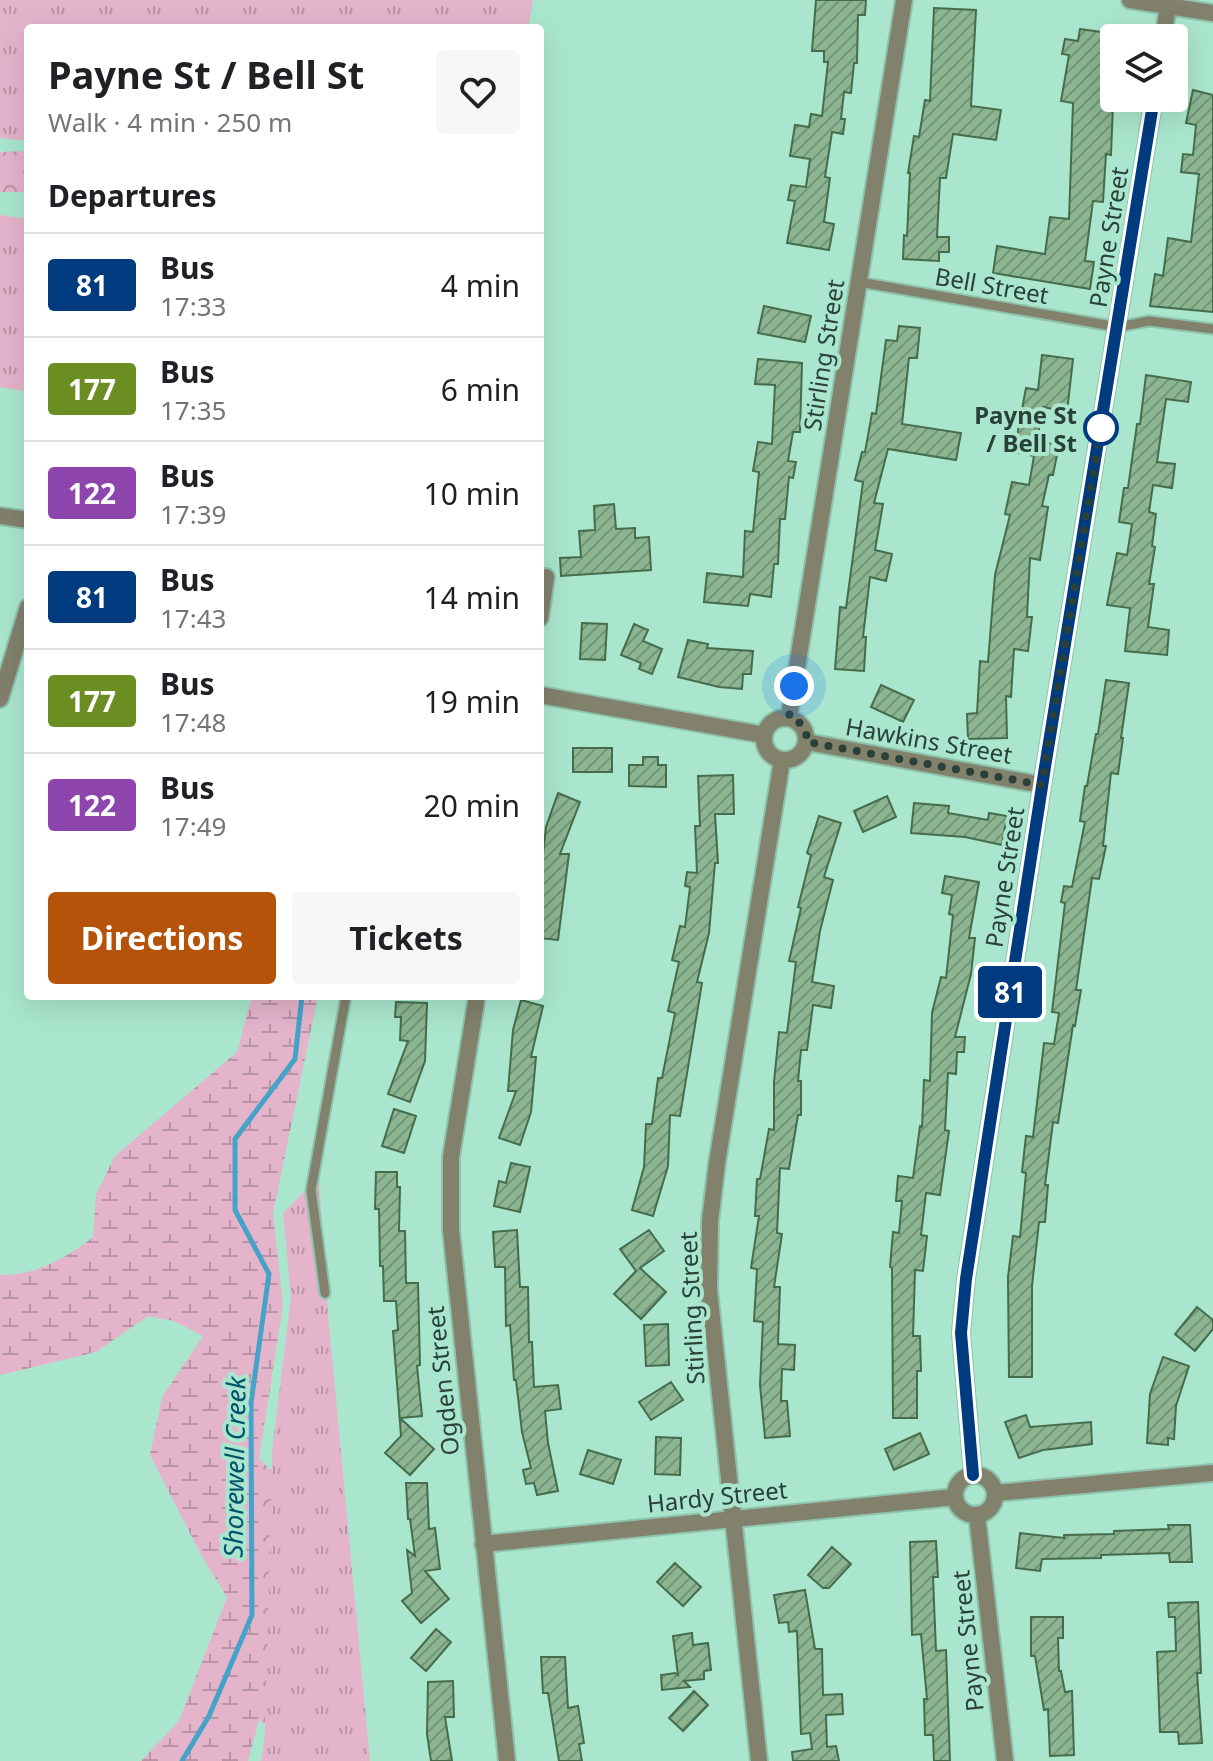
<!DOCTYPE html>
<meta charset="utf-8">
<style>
body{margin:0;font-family:"Noto Sans",sans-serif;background:#f6f6f6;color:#202124;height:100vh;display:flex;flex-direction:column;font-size:30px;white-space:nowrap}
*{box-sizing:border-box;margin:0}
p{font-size:26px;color:#757577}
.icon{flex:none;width:44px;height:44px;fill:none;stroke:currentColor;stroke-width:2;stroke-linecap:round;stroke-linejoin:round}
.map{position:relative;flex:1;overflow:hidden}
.details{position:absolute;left:24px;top:24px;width:520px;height:976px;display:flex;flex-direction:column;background:#fff;border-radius:8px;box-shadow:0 8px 32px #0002}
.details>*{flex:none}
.badge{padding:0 16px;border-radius:6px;font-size:28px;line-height:52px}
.buttons{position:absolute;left:1100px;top:24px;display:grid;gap:16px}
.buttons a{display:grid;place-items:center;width:88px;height:88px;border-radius:8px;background:#fff;box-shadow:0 8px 32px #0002;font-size:40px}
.you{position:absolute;width:40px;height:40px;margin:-20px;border:6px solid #fff;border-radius:50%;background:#1a73e8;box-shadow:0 0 0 12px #1a73e833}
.map>.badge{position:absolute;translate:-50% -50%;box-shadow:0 0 0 4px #fff}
h2{padding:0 24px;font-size:30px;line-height:72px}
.round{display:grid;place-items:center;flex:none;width:84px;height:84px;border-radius:8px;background:#f6f6f6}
.summary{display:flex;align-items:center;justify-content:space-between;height:136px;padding:0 24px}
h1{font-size:38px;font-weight:700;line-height:60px}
.cta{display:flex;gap:16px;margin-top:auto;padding:16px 24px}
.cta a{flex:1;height:92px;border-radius:8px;background:#b45309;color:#fff;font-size:32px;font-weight:700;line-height:92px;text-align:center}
.cta a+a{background:#f6f6f6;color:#202124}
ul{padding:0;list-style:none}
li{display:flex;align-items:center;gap:24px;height:104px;padding:0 24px;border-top:2px solid #e0e0e0}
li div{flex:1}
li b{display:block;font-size:30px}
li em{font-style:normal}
li .badge{min-width:88px;font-weight:700;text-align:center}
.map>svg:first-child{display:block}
.forest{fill:url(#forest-crowns)}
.wetland{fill:url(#wetland-marsh)}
.park{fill:url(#park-tufts)}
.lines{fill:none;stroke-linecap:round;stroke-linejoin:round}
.stream{stroke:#45a2c8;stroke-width:5}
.building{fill:url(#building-hatch);stroke:#456d4b;stroke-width:2}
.lane-casing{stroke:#8ec2ad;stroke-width:13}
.street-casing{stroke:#8ec2ad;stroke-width:20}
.lane{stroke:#81816c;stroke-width:9}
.street{stroke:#81816c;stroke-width:16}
.line-casing{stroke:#fff;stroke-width:18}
.line{stroke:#003b80;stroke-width:12}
.walk{stroke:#294138;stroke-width:8;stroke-dasharray:0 14.4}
.stop-dot{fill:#fff;stroke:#003b80;stroke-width:4}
.labels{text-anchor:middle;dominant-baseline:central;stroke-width:8;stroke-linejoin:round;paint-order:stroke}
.street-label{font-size:24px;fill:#294138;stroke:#aae6ce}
.stop-label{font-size:24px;font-weight:bold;fill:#294138;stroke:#aae6ce;text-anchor:end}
.water-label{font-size:26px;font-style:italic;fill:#00526c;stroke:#aae6ce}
</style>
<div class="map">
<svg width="1213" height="1761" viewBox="0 0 1213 1761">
<defs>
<pattern id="forest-crowns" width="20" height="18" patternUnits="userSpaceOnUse" patternTransform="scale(2)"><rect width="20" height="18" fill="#e4b4cb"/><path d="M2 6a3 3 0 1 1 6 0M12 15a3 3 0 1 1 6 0" fill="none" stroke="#b994a6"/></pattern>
<pattern id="wetland-marsh" width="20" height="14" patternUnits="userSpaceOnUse" patternTransform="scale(2)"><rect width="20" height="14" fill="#e4b4cb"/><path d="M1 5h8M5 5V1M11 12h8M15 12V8" fill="none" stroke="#b994a6"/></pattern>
<pattern id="park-tufts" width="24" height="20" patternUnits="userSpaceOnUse" patternTransform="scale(2)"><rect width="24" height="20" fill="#e4b4cb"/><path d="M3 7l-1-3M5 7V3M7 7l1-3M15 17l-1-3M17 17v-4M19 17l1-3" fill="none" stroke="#b994a6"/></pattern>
<pattern id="building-hatch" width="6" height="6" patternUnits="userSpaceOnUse" patternTransform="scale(2)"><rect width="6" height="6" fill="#8cb691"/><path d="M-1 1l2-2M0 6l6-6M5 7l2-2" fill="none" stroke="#729677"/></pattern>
</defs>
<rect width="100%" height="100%" fill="#aae6ce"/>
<path class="forest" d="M 28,151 L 28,192 L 0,192 L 0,152 Z
M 259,1459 L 282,1480 L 289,1744 L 259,1720 Z"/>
<path class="wetland" d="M 252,996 L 318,996 L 273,1213 L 283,1305 L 259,1459 L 259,1720 L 248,1761 L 141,1761 L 179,1721 L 227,1597 L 201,1555 L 150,1455 L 162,1397 L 203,1336 L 174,1321 L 148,1316 L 96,1352 L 0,1375 L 0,1275 C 33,1276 68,1258 93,1237 L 96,1194 L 115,1156 L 237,1052 Z"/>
<path class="park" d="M 0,0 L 533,0 L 528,28 L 28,28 L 28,141 L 0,138 Z
M 0,215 L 28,219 L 28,392 L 0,387 Z
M 319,1177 L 328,1314 L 370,1761 L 261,1761 L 265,1734 L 272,1452 L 291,1297 L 283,1213 Z"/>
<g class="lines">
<path class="stream" d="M 182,1761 L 209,1716 L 252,1615 L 251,1403 L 269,1274 L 235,1210 L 235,1139 L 295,1059 L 302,996"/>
</g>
<path class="building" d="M 816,0 L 866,0 L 865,15 L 858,15 L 857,63 L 854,63 L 851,93 L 844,92 L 841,119 L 845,119 L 843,134 L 832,132 L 825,177 L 830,178 L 824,222 L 834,224 L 829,250 L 787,243 L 795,201 L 788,200 L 791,185 L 806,187 L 810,159 L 790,156 L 795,125 L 809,127 L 811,114 L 822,116 L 828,62 L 824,62 L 824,51 L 812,51 Z
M 934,8 L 976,10 L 971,106 L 1001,110 L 996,140 L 953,134 L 946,178 L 940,178 L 937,237 L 949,237 L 949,252 L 939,252 L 939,261 L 903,259 L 904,235 L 907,236 L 910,173 L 908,173 L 914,136 L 919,137 L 925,100 L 930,101 Z
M 1080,29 L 1116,34 L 1110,79 L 1114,80 L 1111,155 L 1106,154 L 1103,202 L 1093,201 L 1085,261 L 1094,262 L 1090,289 L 993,273 L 997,246 L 1045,254 L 1050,217 L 1069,219 L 1073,103 L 1061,101 L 1069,55 L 1062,54 L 1065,39 L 1078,41 Z
M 1193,90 L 1213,95 L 1213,312 L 1150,306 L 1155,274 L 1163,276 L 1168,238 L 1191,242 L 1199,174 L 1181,172 L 1183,154 L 1193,155 L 1196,125 L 1186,123 Z
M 764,306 L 811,316 L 805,342 L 758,333 Z
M 899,326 L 920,328 L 917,358 L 909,358 L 902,424 L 961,433 L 956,460 L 888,449 L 874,503 L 883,504 L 875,550 L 892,554 L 886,581 L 870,577 L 863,637 L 866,637 L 864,671 L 835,669 L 840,607 L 846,608 L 863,482 L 855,480 L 862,452 L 865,452 L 872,413 L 876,414 L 886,340 L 897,341 Z
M 1042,355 L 1073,359 L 1067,412 L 1043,407 L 1037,441 L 1059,445 L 1053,475 L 1049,475 L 1042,506 L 1048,507 L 1040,560 L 1030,558 L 1027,617 L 1032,617 L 1028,651 L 1014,649 L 1011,697 L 1006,696 L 1007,738 L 968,739 L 967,714 L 977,713 L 980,661 L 988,662 L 995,575 L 1010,515 L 1005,514 L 1012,482 L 1029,485 L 1034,456 L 1014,452 L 1026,388 L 1038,390 Z
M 758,359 L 802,363 L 800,432 L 793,432 L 788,461 L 796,462 L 793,478 L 789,477 L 785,519 L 780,519 L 778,564 L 774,564 L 771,597 L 750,594 L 748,606 L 704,602 L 707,573 L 743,577 L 745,531 L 753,532 L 759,472 L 753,471 L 758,442 L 772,444 L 775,385 L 755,384 Z
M 1146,375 L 1191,382 L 1188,402 L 1166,399 L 1157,462 L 1175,464 L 1172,488 L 1153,485 L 1149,512 L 1156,514 L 1152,546 L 1155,547 L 1149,584 L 1154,584 L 1148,627 L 1169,630 L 1167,655 L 1125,651 L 1130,608 L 1107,605 L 1117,553 L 1127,555 L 1132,524 L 1119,522 L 1124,488 L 1128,488 L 1137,424 L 1140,424 Z
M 614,504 L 616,529 L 635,528 L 635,538 L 649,537 L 651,570 L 561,576 L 560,558 L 581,557 L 579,531 L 595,530 L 594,506 Z
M 582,623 L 607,624 L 605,660 L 580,659 Z
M 634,624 L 648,630 L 643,641 L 662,649 L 652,674 L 639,669 L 641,663 L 621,655 Z
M 688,640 L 708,644 L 707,648 L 753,651 L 751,674 L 743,674 L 742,689 L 719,687 L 678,677 Z
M 1106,680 L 1129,683 L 1121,738 L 1123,738 L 1118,774 L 1111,773 L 1103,846 L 1106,846 L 1099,879 L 1092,878 L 1076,990 L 1081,990 L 1075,1026 L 1073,1025 L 1058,1123 L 1053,1122 L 1045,1185 L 1048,1185 L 1045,1222 L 1039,1222 L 1032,1286 L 1032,1377 L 1009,1377 L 1008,1277 L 1013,1236 L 1020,1237 L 1026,1173 L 1022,1172 L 1026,1136 L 1033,1137 L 1044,1043 L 1054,1044 L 1059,1013 L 1052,1012 L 1065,903 L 1061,902 L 1064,886 L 1072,887 L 1085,822 L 1080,821 L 1085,786 L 1087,786 L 1096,734 L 1098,734 Z
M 881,685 L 914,700 L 903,722 L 871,707 Z
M 573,748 L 612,748 L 612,772 L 573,772 Z
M 643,757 L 658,757 L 658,765 L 666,765 L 666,787 L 629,786 L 629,765 L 643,765 Z
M 733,775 L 734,814 L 715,814 L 718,863 L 715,863 L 709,933 L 697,982 L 702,983 L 680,1116 L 670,1115 L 668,1166 L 653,1216 L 632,1210 L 644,1167 L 646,1124 L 652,1124 L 658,1078 L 662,1078 L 675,1013 L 668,1011 L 679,962 L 672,960 L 680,926 L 685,927 L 690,887 L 685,886 L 687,872 L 697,873 L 695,826 L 700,826 L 698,776 Z
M 558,793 L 580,802 L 560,854 L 569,854 L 558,940 L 540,938 L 540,882 L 546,827 Z
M 887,796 L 896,817 L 863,832 L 854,811 Z
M 914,803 L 949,806 L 948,813 L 988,820 L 989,813 L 1007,816 L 1002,845 L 965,837 L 911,833 Z
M 819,816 L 841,823 L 824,877 L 833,880 L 820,931 L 812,982 L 834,986 L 831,1008 L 813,1005 L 807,1050 L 801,1050 L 798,1081 L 801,1081 L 801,1115 L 798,1115 L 789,1169 L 780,1168 L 777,1233 L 782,1234 L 774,1287 L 780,1287 L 778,1344 L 795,1345 L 794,1370 L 782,1369 L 781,1401 L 787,1401 L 790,1436 L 765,1438 L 760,1385 L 763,1322 L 754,1321 L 757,1269 L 751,1268 L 759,1216 L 755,1216 L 757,1179 L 760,1179 L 769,1129 L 774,1130 L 774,1082 L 779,1032 L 787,1033 L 796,962 L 789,961 L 801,908 L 798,907 L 811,855 L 807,853 Z
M 945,876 L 979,882 L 969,938 L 975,938 L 971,974 L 955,1037 L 965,1037 L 964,1052 L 957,1052 L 956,1074 L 948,1073 L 945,1130 L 949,1131 L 940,1195 L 926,1193 L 921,1235 L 927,1236 L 923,1271 L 915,1270 L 913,1336 L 920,1336 L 921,1371 L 917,1371 L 917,1418 L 893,1418 L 892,1268 L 890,1267 L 893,1232 L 899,1233 L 902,1201 L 896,1201 L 898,1176 L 913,1178 L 920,1126 L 922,1127 L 924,1080 L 930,1081 L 932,1013 L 941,977 L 946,978 L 953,915 L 949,914 L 952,895 L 942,893 Z
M 521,1000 L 543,1006 L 531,1057 L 536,1057 L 531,1112 L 520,1145 L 499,1138 L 516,1091 L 508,1091 L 513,1030 Z
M 396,1002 L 427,1003 L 425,1061 L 410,1102 L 388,1094 L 408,1041 L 400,1040 L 401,1017 L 395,1017 Z
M 394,1109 L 416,1116 L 404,1153 L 382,1146 Z
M 511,1163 L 530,1167 L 520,1212 L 494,1206 L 499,1181 L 506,1183 Z
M 376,1172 L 397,1172 L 397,1187 L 400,1187 L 399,1231 L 405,1231 L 406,1283 L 418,1283 L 420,1365 L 417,1366 L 422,1416 L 400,1418 L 434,1449 L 410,1475 L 385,1453 L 401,1436 L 393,1331 L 398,1330 L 396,1301 L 384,1301 L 383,1266 L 380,1266 L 379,1209 L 375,1209 Z
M 517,1230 L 520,1287 L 528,1287 L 529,1342 L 532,1342 L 534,1387 L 558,1385 L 561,1409 L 545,1411 L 548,1443 L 558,1491 L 537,1495 L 534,1483 L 526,1484 L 523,1470 L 531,1468 L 522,1432 L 516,1380 L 514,1380 L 510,1325 L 506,1326 L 505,1267 L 495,1267 L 493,1232 Z
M 649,1230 L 664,1251 L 640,1268 L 666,1292 L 641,1319 L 614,1294 L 636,1271 L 620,1249 Z
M 1197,1307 L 1213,1320 L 1213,1329 L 1195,1351 L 1175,1334 Z
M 668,1324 L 669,1365 L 646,1366 L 644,1325 Z
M 1163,1357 L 1189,1366 L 1176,1406 L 1174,1439 L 1168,1438 L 1168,1445 L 1147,1443 L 1150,1394 Z
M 671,1382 L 683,1400 L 651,1420 L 639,1402 Z
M 1026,1415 L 1030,1427 L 1091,1422 L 1092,1444 L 1043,1450 L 1019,1458 L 1005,1422 Z
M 920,1433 L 929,1454 L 894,1470 L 885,1449 Z
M 656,1437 L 681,1438 L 680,1475 L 655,1474 Z
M 588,1450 L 621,1460 L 613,1484 L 580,1474 Z
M 406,1483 L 427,1483 L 429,1529 L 435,1528 L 440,1569 L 425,1571 L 449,1599 L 421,1623 L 402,1601 L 412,1593 L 407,1550 L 415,1556 L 410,1519 L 408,1519 Z
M 1168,1525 L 1190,1525 L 1192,1562 L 1170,1562 L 1169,1553 L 1101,1555 L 1101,1558 L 1042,1559 L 1040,1571 L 1016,1568 L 1020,1533 L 1064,1538 L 1064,1535 L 1114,1534 L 1114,1531 L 1169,1529 Z
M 936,1541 L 938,1577 L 933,1577 L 936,1651 L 946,1650 L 950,1761 L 934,1761 L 933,1735 L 925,1735 L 924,1699 L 927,1699 L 921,1634 L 912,1635 L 910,1542 Z
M 832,1547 L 851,1564 L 829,1588 L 823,1588 L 808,1575 Z
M 675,1563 L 701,1587 L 683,1606 L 657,1582 Z
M 805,1590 L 815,1649 L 822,1649 L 823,1695 L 842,1694 L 843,1714 L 826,1715 L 827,1747 L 836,1746 L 839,1761 L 793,1761 L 792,1752 L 812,1749 L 810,1733 L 801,1734 L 797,1631 L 789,1632 L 788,1622 L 779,1623 L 774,1595 Z
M 1198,1602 L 1201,1673 L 1197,1673 L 1202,1743 L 1179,1744 L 1178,1732 L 1160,1732 L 1157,1652 L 1176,1651 L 1175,1617 L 1169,1617 L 1168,1603 Z
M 1031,1617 L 1063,1617 L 1063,1638 L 1058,1638 L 1059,1671 L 1061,1671 L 1065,1692 L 1072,1691 L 1074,1755 L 1050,1756 L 1048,1709 L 1044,1710 L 1035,1656 L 1031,1656 Z
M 436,1629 L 451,1642 L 426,1671 L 411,1658 Z
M 692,1633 L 693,1645 L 708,1643 L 711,1670 L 704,1671 L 704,1679 L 684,1681 L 690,1687 L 662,1690 L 661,1675 L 675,1673 L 678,1675 L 673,1636 Z
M 541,1657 L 565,1657 L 568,1708 L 578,1706 L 584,1743 L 579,1744 L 582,1761 L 559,1761 L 548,1693 L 543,1693 Z
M 453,1681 L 454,1717 L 445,1717 L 452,1761 L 431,1761 L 427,1734 L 428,1682 Z
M 694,1691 L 708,1705 L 683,1731 L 669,1718 Z"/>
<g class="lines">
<g class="lane-casing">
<path id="lane" d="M 859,282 L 1118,327 L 1149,321 L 1213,329
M 325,1293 L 311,1190 L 346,996"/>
</g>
<g class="street-casing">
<path id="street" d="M 1130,0 L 1213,13
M 1163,38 L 1169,0
M 0,516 L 28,520
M 540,618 L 546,577
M 540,695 L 764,735
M 0,699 L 28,607
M 789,717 L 904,0
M764 739a21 21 0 1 1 42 0a21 21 0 1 1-42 0Z
M 807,742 L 1042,785
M 477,996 L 451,1157 L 451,1230 L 507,1761
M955 1495a20 20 0 1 1 40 0a20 20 0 1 1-40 0Z
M 973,1475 L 961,1333 L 966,1279 L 1045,767 L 1154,98
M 996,1493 L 1213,1473
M 977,1516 L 1005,1761
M 483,1544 L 955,1497
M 759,1761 L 709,1290 L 710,1221 L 717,1163 L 782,760"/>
</g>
<use href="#lane" class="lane"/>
<use href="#street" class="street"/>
</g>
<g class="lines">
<g class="line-casing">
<path id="line" d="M 973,1475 L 961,1333 L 966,1279 L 1045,767 L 1154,98"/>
</g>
<use href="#line" class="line"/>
<path class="walk" d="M 794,686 L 789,717 C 801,721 807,729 807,742 L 1042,785 L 1102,421 L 1101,428"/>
</g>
<circle class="stop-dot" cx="1101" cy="428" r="16"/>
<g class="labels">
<g class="street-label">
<text transform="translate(1108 237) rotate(-81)">Payne Street</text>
<text transform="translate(992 285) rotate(10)">Bell Street</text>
<text transform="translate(823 355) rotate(-81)">Stirling Street</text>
<text transform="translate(929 740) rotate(10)">Hawkins Street</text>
<text transform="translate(1004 877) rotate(-81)">Payne Street</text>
<text transform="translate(691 1308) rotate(-93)">Stirling Street</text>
<text transform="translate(442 1381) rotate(-96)">Ogden Street</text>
<text transform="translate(717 1496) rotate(-6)">Hardy Street</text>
<text transform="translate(967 1641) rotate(-96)">Payne Street</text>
</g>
<g class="stop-label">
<text x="1077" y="414">Payne St<tspan x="1077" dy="28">/ Bell St</tspan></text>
</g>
<g class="water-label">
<text transform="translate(234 1467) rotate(-89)">Shorewell Creek</text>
</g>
</g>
</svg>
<div class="buttons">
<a><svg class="icon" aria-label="layers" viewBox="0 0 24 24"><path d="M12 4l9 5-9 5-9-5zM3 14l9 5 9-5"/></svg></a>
</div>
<div class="you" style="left:794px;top:686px"></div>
<b class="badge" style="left:1010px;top:992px;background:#003b80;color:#fff">81</b>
<section class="details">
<div class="summary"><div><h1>Payne St / Bell St</h1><p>Walk · 4 min · 250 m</p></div><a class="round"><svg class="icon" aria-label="heart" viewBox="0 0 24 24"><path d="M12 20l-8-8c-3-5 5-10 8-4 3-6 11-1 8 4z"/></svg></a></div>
<h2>Departures</h2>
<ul>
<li><span class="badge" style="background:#003b80;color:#fff">81</span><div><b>Bus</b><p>17:33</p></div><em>4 min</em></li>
<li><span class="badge" style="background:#6b8e23;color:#fff">177</span><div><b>Bus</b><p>17:35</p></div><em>6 min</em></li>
<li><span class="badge" style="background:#8e44ad;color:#fff">122</span><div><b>Bus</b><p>17:39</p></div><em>10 min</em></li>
<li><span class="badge" style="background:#003b80;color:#fff">81</span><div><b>Bus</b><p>17:43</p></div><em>14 min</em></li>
<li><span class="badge" style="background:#6b8e23;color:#fff">177</span><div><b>Bus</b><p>17:48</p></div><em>19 min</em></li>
<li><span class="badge" style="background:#8e44ad;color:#fff">122</span><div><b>Bus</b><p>17:49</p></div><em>20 min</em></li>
</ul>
<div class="cta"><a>Directions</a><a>Tickets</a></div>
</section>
</div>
